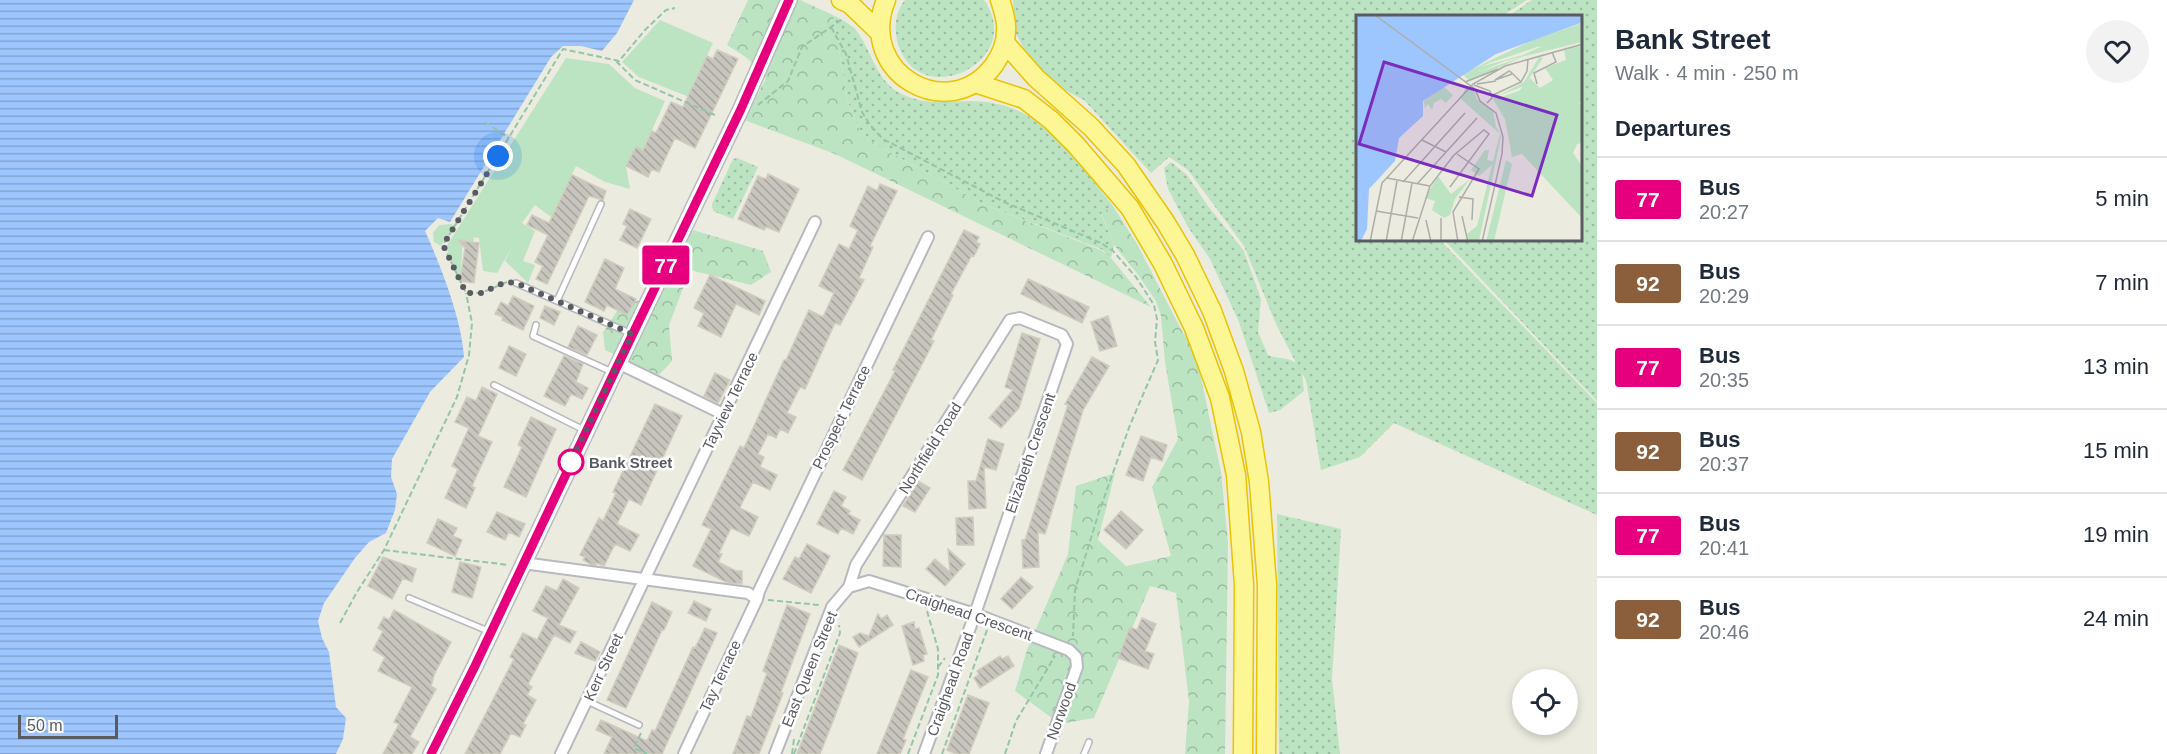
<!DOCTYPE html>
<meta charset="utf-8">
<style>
body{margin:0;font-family:Arial,sans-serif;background:#f2f2f3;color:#1f2937;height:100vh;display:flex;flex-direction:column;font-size:22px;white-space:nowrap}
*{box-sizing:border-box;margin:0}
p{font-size:20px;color:#747a83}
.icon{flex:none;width:33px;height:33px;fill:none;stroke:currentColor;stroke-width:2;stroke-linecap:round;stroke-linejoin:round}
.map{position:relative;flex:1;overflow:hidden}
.sheet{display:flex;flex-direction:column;background:#fff;width:570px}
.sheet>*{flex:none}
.badge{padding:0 12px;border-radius:4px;font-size:21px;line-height:39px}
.tools{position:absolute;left:1512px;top:669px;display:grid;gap:12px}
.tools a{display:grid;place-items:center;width:66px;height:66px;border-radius:50%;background:#fff;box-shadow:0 3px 9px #0003;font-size:30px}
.scale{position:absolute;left:18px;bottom:15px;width:100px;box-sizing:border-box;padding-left:6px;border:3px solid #595b61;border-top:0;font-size:16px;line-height:21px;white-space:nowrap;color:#595b61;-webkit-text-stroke:4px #fff;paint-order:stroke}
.you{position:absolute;width:30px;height:30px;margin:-15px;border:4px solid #fff;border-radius:50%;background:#1a73e8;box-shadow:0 0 0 9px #1a73e833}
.map>.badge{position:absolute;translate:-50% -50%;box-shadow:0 0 0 3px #fff}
h2{padding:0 18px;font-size:22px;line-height:54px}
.round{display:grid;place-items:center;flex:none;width:63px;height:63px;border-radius:32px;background:#f2f2f3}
.head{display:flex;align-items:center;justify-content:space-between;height:102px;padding:0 18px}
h1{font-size:28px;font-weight:700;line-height:45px}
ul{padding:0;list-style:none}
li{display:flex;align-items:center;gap:18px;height:84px;padding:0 18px;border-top:2px solid #e0e1e3}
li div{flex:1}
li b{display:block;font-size:22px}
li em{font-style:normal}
li .badge{min-width:66px;font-weight:700;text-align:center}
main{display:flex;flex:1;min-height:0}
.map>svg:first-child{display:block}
.grass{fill:url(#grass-dots)}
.forest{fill:url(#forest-crowns)}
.garden{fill:#bce4c2}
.water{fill:url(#water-rules)}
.building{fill:url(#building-back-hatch);stroke:#d0cdbf;stroke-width:1.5}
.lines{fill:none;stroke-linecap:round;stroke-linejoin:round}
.service-casing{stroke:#b8b9bf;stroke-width:8}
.minor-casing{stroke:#b8b9bf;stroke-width:14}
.secondary-casing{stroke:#b9bbc2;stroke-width:18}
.trunk-casing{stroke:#eac302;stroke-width:21}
.path{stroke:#95c5a9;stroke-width:2;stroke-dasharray:6 3;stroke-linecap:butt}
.service{stroke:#fff;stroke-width:5}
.minor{stroke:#fff;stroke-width:10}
.secondary{stroke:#fff;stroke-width:15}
.trunk{stroke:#fdf695;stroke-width:18}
.line-casing{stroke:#fff;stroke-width:14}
.line{stroke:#e6007e;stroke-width:9}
.walk{stroke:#595b61;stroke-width:6;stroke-dasharray:0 10.8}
.stop-dot{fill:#fff;stroke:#e6007e;stroke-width:3}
.labels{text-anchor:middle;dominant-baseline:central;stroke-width:5;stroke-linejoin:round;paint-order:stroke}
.street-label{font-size:15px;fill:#595b61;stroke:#fff}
.stop-label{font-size:15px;font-weight:bold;fill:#595b61;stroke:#fff;text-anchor:start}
.inset-road{fill:none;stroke:#adada9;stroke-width:1.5}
.view{fill:#7b2cbf;fill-opacity:0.15;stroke:#7b2cbf;stroke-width:3}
.inset-edge{fill:none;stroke:#595b61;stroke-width:3}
</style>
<main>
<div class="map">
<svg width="1597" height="754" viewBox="0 0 1597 754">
<defs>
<pattern id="grass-dots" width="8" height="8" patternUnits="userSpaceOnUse" patternTransform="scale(1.5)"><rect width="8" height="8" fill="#bce4c2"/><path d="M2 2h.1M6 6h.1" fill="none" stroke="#9cbca1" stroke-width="1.8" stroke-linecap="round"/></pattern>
<pattern id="forest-crowns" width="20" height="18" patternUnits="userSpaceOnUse" patternTransform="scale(1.5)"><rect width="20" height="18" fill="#bce4c2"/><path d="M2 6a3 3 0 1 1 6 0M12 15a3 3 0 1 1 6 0" fill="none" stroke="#9cbca1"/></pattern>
<pattern id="water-rules" width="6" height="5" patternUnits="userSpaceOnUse" patternTransform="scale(1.5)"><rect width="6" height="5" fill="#9ec6fe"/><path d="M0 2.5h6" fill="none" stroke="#84a4d1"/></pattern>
<pattern id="building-back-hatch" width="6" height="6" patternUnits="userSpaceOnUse" patternTransform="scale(1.5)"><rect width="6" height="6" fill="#c7c5bd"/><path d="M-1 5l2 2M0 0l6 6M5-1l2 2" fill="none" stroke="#a5a39d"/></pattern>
</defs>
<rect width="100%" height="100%" fill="#ecebe0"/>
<path class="grass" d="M 905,0 L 984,0 C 1028,63 915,115 897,40 C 894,26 896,11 905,0 Z
M 1013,0 L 1527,0 L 1502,16 L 1357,16 L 1357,240 L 1440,240 L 1597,403 L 1597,515 L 1394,423 L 1360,457 L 1321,470 L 1306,380 L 1302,373 L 1304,391 L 1280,410 L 1269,413 L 1239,322 L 1210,259 L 1188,227 L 1168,189 L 1164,168 L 1171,162 L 1187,175 L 1208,206 L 1244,251 L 1261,299 L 1258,332 L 1268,355 C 1278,359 1288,357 1296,363 L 1276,324 L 1244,246 L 1188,170 L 1169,157 L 1151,173 L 1084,100 L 1065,90 L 1030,60 L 1015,32 Z
M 1532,0 L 1597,0 L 1597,401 L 1444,240 L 1580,240 L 1580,16 L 1508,16 Z
M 833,15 C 840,19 851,24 856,30 C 871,49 876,81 900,93 C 925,106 944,101 971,101 C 989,101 1013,106 1028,116 C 1061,137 1089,176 1113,206 L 1101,214 L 1114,245 L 1111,258 L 1101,249 L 985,205 L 871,142 L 857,126 L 848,102 Z
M 737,158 L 758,167 L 733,219 L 713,211 L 712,204 L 733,159 Z
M 1277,514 L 1341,529 L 1332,679 L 1340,754 L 1279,754 Z"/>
<path class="forest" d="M 748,0 L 800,0 L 833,15 L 848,102 L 857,126 L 871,142 L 985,205 L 1101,250 L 1111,258 L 1151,307 L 835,154 L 744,120 L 766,78 L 747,58 L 727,45 Z
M 1113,206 L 1137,244 L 1183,333 L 1194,345 L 1221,472 L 1228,542 L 1225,754 L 1185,754 L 1189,701 L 1176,593 L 1150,586 L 1094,718 L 1060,724 L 1015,691 L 1027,650 L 1068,554 L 1076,486 L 1115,473 L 1098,540 L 1126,566 L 1171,556 L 1152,487 L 1178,439 L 1165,362 L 1161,316 L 1156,301 L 1136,272 L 1114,245 L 1101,213 Z
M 693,230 L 763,251 L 771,272 L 751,285 L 690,270 L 669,325 L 672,361 L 659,375 L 605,350 L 603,333 L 622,303 L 654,299 Z"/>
<path class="garden" d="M 660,20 L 713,43 L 691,90 L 694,99 L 639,77 L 622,62 Z
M 566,58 L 609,64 L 635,88 L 665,101 L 643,150 L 636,147 L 626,166 L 630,189 L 605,182 L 576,166 L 551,217 L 535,205 L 522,223 L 535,231 L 523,261 L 535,265 L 528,283 L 505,261 L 512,247 L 497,273 L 483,271 L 479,238 L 474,237 L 473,242 L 463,241 L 460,281 L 446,247 Z
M 450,224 L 454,225 L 441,246 L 434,242 L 433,233 L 439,225 Z"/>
<path class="water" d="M 0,0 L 634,0 L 617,33 L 602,51 L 581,46 L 563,46 L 551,57 L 450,222 L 438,218 L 425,231 C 440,264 462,320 464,357 L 430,392 L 392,459 L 391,477 L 397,494 L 395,510 L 386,533 L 369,542 L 355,558 L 324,603 L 318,621 L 322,638 L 329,652 L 336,707 L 346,718 L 343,739 L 336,754 L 0,754 Z"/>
<path class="building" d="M 717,50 L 738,59 L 695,148 L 675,138 L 659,172 L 652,169 L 648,177 L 626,166 L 636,147 L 643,150 L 652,131 L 656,133 L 671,102 L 683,107 L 707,56 L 713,59 Z
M 768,174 L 799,189 L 779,232 L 766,227 L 764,230 L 738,219 L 758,176 L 766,179 Z
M 572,175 L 606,191 L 603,200 L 589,196 L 547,284 L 536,279 L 543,266 L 535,262 L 548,235 L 527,225 L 532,215 L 549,223 Z
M 880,184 L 897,191 L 870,246 L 873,247 L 859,278 L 864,280 L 840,325 L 835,323 L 805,389 L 800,387 L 787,413 L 796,417 L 788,433 L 780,429 L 776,438 L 768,434 L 758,454 L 764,457 L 760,467 L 777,475 L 770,490 L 753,482 L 743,501 L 740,508 L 758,517 L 749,536 L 731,528 L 719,553 L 722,554 L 718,562 L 736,571 L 742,571 L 742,584 L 728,583 L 693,566 L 711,529 L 702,525 L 740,446 L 744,448 L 784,360 L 786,360 L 809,310 L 823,317 L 834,293 L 819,286 L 839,244 L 849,249 L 858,230 L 850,226 L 868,186 L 877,191 Z
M 630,209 L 651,219 L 637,248 L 620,240 L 627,226 L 623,224 Z
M 964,230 L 979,237 L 976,242 L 980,244 L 974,256 L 972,255 L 951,294 L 953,295 L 931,340 L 934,341 L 862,480 L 843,470 L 895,371 L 893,370 Z
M 458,240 L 479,243 L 474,283 L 460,281 L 465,248 Z
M 605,259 L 624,268 L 615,289 L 636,299 L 627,315 L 607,305 L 604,311 L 585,302 Z
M 710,275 L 765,301 L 759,315 L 736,304 L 721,337 L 698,326 L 704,313 L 694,308 Z
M 1028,279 L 1089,307 L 1082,323 L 1021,294 Z
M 513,296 L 534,306 L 523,330 L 502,320 L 503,317 L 495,314 L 501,302 L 508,306 Z
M 545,306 L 560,312 L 554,325 L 540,318 Z
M 1108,316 L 1117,346 L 1100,351 L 1091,322 Z
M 578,326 L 597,335 L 587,355 L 568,347 Z
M 1022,333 L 1040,339 L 1019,408 L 1001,428 L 989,418 L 1013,390 L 1005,387 Z
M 509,346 L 526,354 L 516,376 L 499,368 Z
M 564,356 L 583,364 L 576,382 L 588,388 L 582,399 L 571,394 L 565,406 L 544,396 Z
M 1092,357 L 1109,366 L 1083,410 L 1045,534 L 1038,532 L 1039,567 L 1023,568 L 1022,540 L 1025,540 L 1045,476 L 1068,405 L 1065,404 Z
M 715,373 L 730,380 L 718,403 L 704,396 Z
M 482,387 L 497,394 L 478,436 L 492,442 L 472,486 L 475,488 L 466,508 L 445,498 L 458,469 L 452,466 L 469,428 L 455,422 L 467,397 L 476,401 Z
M 655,404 L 682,416 L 641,505 L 629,499 L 617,524 L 639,535 L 630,551 L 615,544 L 604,566 L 597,563 L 596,565 L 592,565 L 583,560 L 585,557 L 580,555 L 599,518 L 603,521 L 616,493 L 613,492 Z
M 531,417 L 556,429 L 526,497 L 504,487 L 522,447 L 518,445 Z
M 1141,436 L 1167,445 L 1162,461 L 1151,457 L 1143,481 L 1126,475 Z
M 988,439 L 1004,444 L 996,470 L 984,467 L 986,508 L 969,509 L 968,481 L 976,481 Z
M 918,481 L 930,488 L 915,512 L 903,506 Z
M 834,491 L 846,497 L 841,506 L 850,511 L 848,514 L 860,520 L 853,534 L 841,528 L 838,534 L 817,524 Z
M 1121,511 L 1143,530 L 1126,549 L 1104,530 Z
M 497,512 L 525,524 L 519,537 L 509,532 L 505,540 L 487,532 Z
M 973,517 L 974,545 L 957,545 L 956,518 Z
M 438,519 L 457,528 L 453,536 L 462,540 L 455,556 L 427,543 Z
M 884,535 L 901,535 L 901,567 L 883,566 Z
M 807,544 L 830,556 L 811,593 L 783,579 L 795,557 L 799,559 Z
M 948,549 L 965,564 L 945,586 L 926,569 L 935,559 L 950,572 Z
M 383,557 L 416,569 L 412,582 L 403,578 L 392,599 L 368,586 Z
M 460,562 L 481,567 L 472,598 L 452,592 Z
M 1021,577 L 1033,587 L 1012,609 L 1001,599 Z
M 563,579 L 579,588 L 559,625 L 576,632 L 570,643 L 554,635 L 528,684 L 532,687 L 527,695 L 536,700 L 523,724 L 526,725 L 520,737 L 511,733 L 500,754 L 465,754 L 514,659 L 510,657 L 523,633 L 537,640 L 548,618 L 533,611 L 546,586 L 557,591 Z
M 694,601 L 711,609 L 706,621 L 688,613 Z
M 652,602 L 672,612 L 664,630 L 662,630 L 626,708 L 607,700 Z
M 787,605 L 810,614 L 781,692 L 783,693 L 759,754 L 733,754 L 747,716 L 751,717 L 767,673 L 763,671 Z
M 394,610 L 451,642 L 434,675 L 431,686 L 436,689 L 410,737 L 419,742 L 412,754 L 383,754 L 399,724 L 394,722 L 412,687 L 378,671 L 385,657 L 373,650 L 383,631 L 378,628 L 384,617 L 389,620 Z
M 878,614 L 881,619 L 887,615 L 893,625 L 859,647 L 853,637 L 860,633 L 869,636 Z
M 1142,618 L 1156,624 L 1145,651 L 1154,654 L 1148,669 L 1118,658 L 1130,627 L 1137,630 Z
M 914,622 L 915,629 L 919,628 L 927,654 L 923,655 L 924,661 L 913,665 L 902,626 Z
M 705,628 L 717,633 L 662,754 L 604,754 L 612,737 L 596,730 L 601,720 L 647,741 L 652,730 L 655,731 L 693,647 L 695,648 Z
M 581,642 L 600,652 L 595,661 L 575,653 Z
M 839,645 L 858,653 L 835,716 L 820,754 L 797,754 Z
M 1000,656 L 1002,659 L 1008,656 L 1014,666 L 980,688 L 974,678 L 979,674 L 977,671 Z
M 911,670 L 928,677 L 903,739 L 906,740 L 900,754 L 877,754 Z
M 968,695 L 989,703 L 969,754 L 956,754 L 947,750 Z"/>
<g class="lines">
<g class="service-casing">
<path id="service" d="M 516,283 L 632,334
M 557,301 L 601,204
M 536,325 L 533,336 L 612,372
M 494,385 L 584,430
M 409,598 L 488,631
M 587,701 L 639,725
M 1084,754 L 1089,742"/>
</g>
<g class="minor-casing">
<path id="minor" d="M 618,363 L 723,414
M 523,563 L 748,593 L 757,599
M 849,587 L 869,581 L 975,614 L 1069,650 L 1076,657 L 1077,667 L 1046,754
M 561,754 L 815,222
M 684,754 L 757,599 L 759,591 L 928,237
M 775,754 L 832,607 L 849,587 L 856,565 L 1010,320 L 1020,318 L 1062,335 L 1067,344 L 975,614 L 924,754"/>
</g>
<g class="secondary-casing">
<path id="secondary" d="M 431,754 L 475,666 L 614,373 L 741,109 L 789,0"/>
</g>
<g class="trunk-casing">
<path id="trunk" d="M 841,0 L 850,4 L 879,32
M 886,0 C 856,73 949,126 994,65 C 1001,55 1006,44 1006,31 C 1007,22 1003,9 1000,0
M 1005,43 L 1036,78 L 1091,127 L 1126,165 L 1166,223 L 1185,255 L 1212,311 L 1234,371 L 1251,432 L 1259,482 L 1267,585 L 1266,754
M 975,83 L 1024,99 L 1051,120 L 1076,145 L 1130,208 L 1163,264 L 1194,328 L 1220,398 L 1236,475 L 1244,585 L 1243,754"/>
</g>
<path class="path" d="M 831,27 L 846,54 L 862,112 L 870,125 L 883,139 L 1004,202 L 1101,243 L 1113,251 L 1136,277 L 1154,305 L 1157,319 L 1155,342 L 1158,360 L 1130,425 L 1099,512 L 1075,590 L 1073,636
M 616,61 L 635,80 L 717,116
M 758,105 L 788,81 L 802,47 L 844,18
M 485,122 L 509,138
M 507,282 L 481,293 L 466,293 L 443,245 L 563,49 L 619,61 L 645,30 L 666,10 L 675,8
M 384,550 L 509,565
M 768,600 L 819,605
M 340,623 L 357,592 L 384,550 L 457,397 L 469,355 L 472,323 L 466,293
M 938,667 L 945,658
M 641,733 L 634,748 L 647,754
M 792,754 L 794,739
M 794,754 L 840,633 L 839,625
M 908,754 L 938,675 L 938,649 L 927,611
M 942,754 L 987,630
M 1005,754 L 1016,721 L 1055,656"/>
<use href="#service" class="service"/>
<use href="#minor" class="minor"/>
<use href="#secondary" class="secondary"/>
<use href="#trunk" class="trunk"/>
</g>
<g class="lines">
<g class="line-casing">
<path id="line" d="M 431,754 L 475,666 L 614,373 L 741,109 L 789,0"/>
</g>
<use href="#line" class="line"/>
<path class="walk" d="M 498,156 L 443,245 L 466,293 L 481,293 L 506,282 L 516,283 L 632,334 L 566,472 L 571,462"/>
</g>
<circle class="stop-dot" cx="571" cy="462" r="12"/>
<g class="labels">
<g class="street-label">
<text transform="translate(730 401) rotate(-64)">Tayview Terrace</text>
<text transform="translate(841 417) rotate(-64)">Prospect Terrace</text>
<text transform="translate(930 448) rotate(-58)">Northfield Road</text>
<text transform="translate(1030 453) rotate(-71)">Elizabeth Crescent</text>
<text transform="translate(969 614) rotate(19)">Craighead Crescent</text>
<text transform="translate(603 667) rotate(-65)">Kerr Street</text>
<text transform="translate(809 669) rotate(-68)">East Queen Street</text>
<text transform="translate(720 676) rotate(-65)">Tay Terrace</text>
<text transform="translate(950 684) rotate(-70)">Craighead Road</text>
<text transform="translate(1061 711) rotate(-70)">Norwood</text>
</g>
<g class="stop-label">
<text x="589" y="462">Bank Street</text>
</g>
</g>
<g transform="translate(1356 15)">
<rect width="226" height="226" fill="#ecebe0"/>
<path d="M 226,13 L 226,27 L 149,46 L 123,57 L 124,52 L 167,40 ZM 226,30 L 226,87 L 222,89 L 226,88 L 226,128 L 221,129 L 217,138 L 226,151 L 226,203 L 166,139 L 156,142 L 149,104 L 137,84 L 142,79 L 145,82 L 163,76 L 174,63 L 184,73 L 197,65 L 189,53 L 210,45 L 208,35 ZM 118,76 L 121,84 L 137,96 L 140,112 L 118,91 ZM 150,145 L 156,149 L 138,226 L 130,227 Z" fill="#bce4c2"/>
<path d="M 226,8 L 223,18 L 204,30 L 181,32 L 136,47 L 124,52 L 123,57 L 166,42 L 114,66 L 106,59 L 177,25 ZM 183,42 L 187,43 L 168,71 L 142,81 L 168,67 ZM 110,71 L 118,76 L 118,91 L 139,110 L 143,117 L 145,122 L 123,226 L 113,226 L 111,219 L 121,211 L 136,150 L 123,161 L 115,155 L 129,135 L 133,135 L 131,145 L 137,146 L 144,119 L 105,84 ZM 82,161 L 95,179 L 114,164 L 99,184 L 94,200 L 88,203 L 76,195 L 79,186 L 69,183 Z" fill="#bce4c2"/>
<path d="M 88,72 L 97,80 L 90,88 L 85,84 L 78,88 L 76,95 L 72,89 L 69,93 L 68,86 Z" fill="#bce4c2"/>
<path d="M 0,0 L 226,0 L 227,7 L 140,39 L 67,86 L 67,101 L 43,123 L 39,146 L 13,174 L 11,214 L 5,226 L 0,227 Z" fill="#9ec6fe"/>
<path class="inset-road" d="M 19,0 L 119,74 L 124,86 L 140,98 L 147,122 L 146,139 L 126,227M 156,59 L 139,65 L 153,56 L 155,57 L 165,67M 109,67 L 142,54M 121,69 L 140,66M 181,69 L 178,58 L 200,47 L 196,37M 118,70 L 134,76 L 136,83 L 131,88M 137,80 L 165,67 L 171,56 L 172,44M 66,125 L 90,137M 101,139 L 123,154 L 97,197 L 102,227M 31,163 L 74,171M 47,167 L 109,98M 61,169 L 121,103M 103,182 L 117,184 L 116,205M 20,196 L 62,203M 106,201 L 112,227M 85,203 L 85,227M 70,205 L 75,227M 14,227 L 26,168 L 117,69 L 149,51 L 227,29M 30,227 L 41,166M 45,227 L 56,168M 56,227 L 74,171 L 98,140 L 128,115 L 133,119 L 94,172"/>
<path class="view" d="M 28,47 L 201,100 L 176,181 L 3,129 Z"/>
<rect width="226" height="226" class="inset-edge"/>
</g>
</svg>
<div class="tools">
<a><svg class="icon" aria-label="locate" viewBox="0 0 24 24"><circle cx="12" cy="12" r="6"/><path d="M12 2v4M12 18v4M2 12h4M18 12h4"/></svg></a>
</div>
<div class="scale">50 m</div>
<div class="you" style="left:498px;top:156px"></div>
<b class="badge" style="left:666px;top:265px;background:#e6007e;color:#fff">77</b>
</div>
<section class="sheet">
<div class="head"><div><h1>Bank Street</h1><p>Walk · 4 min · 250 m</p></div><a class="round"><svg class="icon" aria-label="heart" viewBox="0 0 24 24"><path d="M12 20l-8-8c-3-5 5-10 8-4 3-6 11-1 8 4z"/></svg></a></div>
<h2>Departures</h2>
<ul>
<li><span class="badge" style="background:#e6007e;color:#fff">77</span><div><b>Bus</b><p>20:27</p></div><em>5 min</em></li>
<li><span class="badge" style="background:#8b5e3c;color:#fff">92</span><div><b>Bus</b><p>20:29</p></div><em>7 min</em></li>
<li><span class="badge" style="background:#e6007e;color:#fff">77</span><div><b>Bus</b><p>20:35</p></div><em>13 min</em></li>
<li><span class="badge" style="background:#8b5e3c;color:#fff">92</span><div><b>Bus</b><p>20:37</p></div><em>15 min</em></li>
<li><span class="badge" style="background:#e6007e;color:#fff">77</span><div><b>Bus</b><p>20:41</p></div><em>19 min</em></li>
<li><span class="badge" style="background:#8b5e3c;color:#fff">92</span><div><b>Bus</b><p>20:46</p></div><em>24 min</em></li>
</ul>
</section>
</main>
